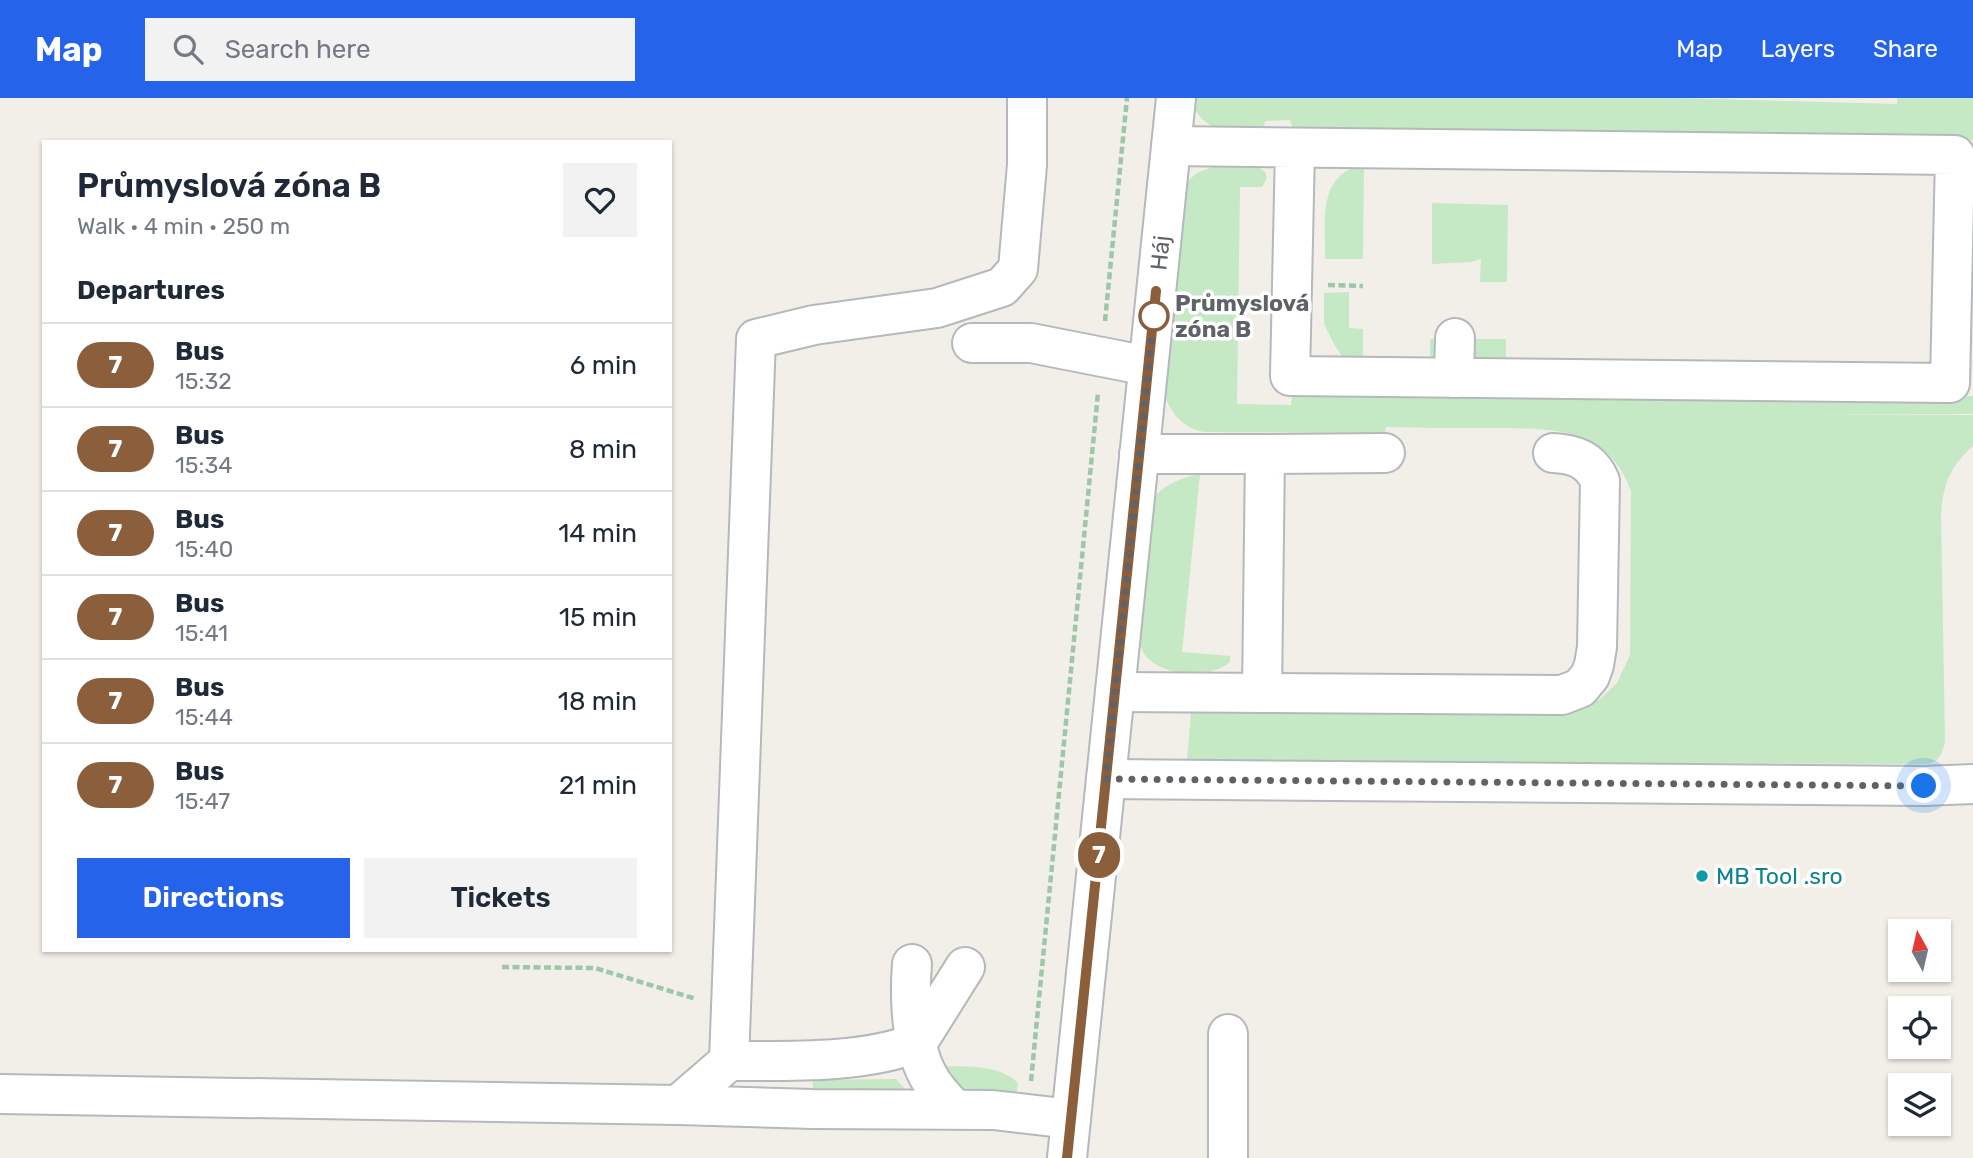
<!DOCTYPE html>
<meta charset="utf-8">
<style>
body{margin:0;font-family:Rubik,sans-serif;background:#f2f2f3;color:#1f2937;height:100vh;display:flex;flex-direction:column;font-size:26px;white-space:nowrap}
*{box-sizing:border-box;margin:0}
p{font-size:23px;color:#747a83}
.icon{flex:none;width:38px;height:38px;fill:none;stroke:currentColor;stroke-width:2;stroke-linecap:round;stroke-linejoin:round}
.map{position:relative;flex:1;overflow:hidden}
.panel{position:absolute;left:42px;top:42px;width:630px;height:812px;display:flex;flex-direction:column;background:#fff;border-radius:0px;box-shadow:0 2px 5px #0004}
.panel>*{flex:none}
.badge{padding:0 14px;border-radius:23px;font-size:24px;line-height:46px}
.needle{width:46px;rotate:352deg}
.tools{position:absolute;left:1888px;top:821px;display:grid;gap:14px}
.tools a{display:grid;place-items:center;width:63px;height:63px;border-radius:0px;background:#fff;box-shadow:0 2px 5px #0004;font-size:35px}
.you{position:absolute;width:35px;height:35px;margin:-18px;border:5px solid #fff;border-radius:50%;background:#1a73e8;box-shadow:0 0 0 10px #1a73e833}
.map>.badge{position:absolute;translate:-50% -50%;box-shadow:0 0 0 4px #fff}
h2{padding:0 35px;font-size:26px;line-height:63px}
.round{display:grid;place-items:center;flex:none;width:74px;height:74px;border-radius:0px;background:#f2f2f3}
.overview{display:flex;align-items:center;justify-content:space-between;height:119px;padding:0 35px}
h1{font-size:33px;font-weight:600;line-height:52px}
.primary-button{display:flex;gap:14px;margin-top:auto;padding:14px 35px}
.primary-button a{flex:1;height:80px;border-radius:0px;background:#2563eb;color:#fff;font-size:28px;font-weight:600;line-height:80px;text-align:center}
.primary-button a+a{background:#f2f2f3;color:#1f2937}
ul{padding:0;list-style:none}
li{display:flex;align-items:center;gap:21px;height:84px;padding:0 35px;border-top:2px solid #e0e1e3}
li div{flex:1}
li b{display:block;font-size:26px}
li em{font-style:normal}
li .badge{min-width:77px;font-weight:700;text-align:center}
header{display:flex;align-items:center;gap:42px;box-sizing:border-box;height:98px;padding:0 35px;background:#2563eb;color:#fff}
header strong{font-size:33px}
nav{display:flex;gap:38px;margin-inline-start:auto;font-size:24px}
.search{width:490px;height:63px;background:#f2f2f3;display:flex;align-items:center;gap:18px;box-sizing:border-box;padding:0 24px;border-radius:0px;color:#747a83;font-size:26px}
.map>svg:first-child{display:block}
.green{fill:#c5e8c5}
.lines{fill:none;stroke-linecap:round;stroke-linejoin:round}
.minor-casing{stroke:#b5b8bc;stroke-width:42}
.path{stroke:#9cc7a9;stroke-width:4.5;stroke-dasharray:7 3.5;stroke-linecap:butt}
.minor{stroke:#fff;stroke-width:38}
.line-casing{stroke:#fff;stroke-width:16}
.line{stroke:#8b5e3c;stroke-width:10}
.walk{stroke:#5f6368;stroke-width:7;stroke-dasharray:0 12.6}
.stop-dot{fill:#fff;stroke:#8b5e3c;stroke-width:3.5}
.culture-dot{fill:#0f9aa8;stroke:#fff;stroke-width:2.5}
.labels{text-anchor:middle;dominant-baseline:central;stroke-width:7;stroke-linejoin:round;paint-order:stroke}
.street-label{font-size:23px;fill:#5f6368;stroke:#fff}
.stop-label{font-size:23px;font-weight:bold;fill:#5f6368;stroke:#fff;text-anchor:start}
.culture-label{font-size:23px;fill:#0d838f;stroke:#fff;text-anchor:start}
</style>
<header>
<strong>Map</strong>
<div class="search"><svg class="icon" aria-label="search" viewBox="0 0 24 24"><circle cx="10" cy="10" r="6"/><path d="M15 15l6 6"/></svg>Search here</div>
<nav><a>Map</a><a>Layers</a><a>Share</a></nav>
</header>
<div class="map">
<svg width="1973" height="1060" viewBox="0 0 1973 1060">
<rect width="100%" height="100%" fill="#f1efe8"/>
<path class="green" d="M 1192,0 L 1673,0 L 1897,6 L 1897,0 L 1973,0 L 1973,42 L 1294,34 L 1290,22 L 1265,23 L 1264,29 L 1259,34 C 1232,34 1198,35 1192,0 Z
M 1364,67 L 1363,161 L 1325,161 C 1326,124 1316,76 1364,67 Z
M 1214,68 L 1259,70 L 1265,74 L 1267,80 L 1262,89 L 1240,89 L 1237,306 L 1291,307 L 1292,299 L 1363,299 L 1364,286 L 1973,298 L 1973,316 L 1788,316 L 1973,317 L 1973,348 C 1950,368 1943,387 1941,417 L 1945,643 C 1942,657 1939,665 1924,666 L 1187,664 L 1191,615 L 1554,615 L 1577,612 L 1600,601 L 1617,585 L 1630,557 L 1631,393 C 1607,325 1547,331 1487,330 C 1454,330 1420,330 1386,329 L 1385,335 L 1204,334 C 1179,329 1169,311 1161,289 L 1183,87 L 1197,75 Z
M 1432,105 L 1508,107 L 1507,184 L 1480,184 L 1481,161 L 1471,164 L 1432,166 Z
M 1349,194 L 1349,230 L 1363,231 L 1363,261 L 1349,263 L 1342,258 L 1334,246 L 1324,226 L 1324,195 Z
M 1430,241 L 1506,241 L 1506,263 L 1430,262 Z
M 1200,376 L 1182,554 L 1230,558 L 1230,564 C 1210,581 1162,579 1145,557 C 1142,553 1140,546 1139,541 L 1151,404 C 1162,387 1180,380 1200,376 Z
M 941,968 C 967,969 999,966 1018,985 L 1017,993 L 1009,997 L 966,998 Z
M 896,981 L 904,990 L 906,999 L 813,1000 L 813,982 Z"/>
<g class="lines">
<g class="minor-casing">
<g id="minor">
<path d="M 1171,48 L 1955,57 L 1950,285 L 1290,278 L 1295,50"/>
<path d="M 972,245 L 1031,245 L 1148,268"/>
<path d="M 1454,280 L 1455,240"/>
<path d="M 1139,356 L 1265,356"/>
<path d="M 1115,594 L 1562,597 L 1580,590 L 1590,578 L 1594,567 L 1597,549 L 1600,383 C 1591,362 1575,356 1553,355"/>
<path d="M 1262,595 L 1265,356 L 1385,355"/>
<path d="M 1106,681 L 1924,688 L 1973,686"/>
<path d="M 912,866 C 909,904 911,958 936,990 C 941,997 948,1004 954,1011"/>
<path d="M 729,963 L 756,241 L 814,227 L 937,210 L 1002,189 L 1018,171 L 1027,67 L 1027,0"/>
<path d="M 0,996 L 678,1007 L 729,963 C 786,963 865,966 918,944 L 965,869"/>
<path d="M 678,1007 L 813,1011 L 993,1012 L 1071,1021"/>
<path id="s1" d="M 1067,1060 L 1176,0"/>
<path d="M 1228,1060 L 1228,936"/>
</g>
</g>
<path class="path" d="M 1328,187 L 1363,188
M 1105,223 L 1127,0
M 502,869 L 595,870 L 696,901
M 1031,983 L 1098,295"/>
<use href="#minor" class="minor"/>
</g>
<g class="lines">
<g class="line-casing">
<path id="line" d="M 1067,1060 L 1156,193"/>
</g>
<use href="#line" class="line"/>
<path class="walk" d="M 1154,218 L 1106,681 L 1924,688"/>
</g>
<circle class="stop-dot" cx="1154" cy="218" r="14"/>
<circle class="culture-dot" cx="1702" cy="778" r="7"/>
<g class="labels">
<g class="street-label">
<text stroke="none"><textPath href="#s1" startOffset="910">Háj</textPath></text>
</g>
<g class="stop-label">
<text x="1175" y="205">Průmyslová<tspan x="1175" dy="26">zóna B</tspan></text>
</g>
<g class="culture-label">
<text x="1716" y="778">MB Tool .sro</text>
</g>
</g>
</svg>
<div class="tools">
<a><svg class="needle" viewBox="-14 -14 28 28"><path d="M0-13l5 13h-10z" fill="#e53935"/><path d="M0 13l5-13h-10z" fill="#747a83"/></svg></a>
<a><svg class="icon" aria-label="locate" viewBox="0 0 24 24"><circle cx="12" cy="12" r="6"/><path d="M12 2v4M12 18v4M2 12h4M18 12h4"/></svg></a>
<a><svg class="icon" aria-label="layers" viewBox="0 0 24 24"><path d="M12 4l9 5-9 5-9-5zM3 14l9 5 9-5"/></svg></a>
</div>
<div class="you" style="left:1924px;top:688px"></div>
<b class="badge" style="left:1099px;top:757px;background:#8b5e3c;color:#fff">7</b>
<section class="panel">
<div class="overview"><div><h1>Průmyslová zóna B</h1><p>Walk · 4 min · 250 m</p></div><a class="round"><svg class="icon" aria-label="heart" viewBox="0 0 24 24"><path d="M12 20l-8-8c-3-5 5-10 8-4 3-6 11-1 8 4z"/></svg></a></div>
<h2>Departures</h2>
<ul>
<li><span class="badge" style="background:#8b5e3c;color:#fff">7</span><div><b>Bus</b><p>15:32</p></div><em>6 min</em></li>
<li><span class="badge" style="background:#8b5e3c;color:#fff">7</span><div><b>Bus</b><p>15:34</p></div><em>8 min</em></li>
<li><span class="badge" style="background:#8b5e3c;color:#fff">7</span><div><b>Bus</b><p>15:40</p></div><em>14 min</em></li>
<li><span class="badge" style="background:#8b5e3c;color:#fff">7</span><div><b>Bus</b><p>15:41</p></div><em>15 min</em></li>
<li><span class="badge" style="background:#8b5e3c;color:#fff">7</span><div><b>Bus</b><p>15:44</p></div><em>18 min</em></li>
<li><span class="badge" style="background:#8b5e3c;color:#fff">7</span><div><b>Bus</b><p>15:47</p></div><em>21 min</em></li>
</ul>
<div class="primary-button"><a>Directions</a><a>Tickets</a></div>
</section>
</div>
